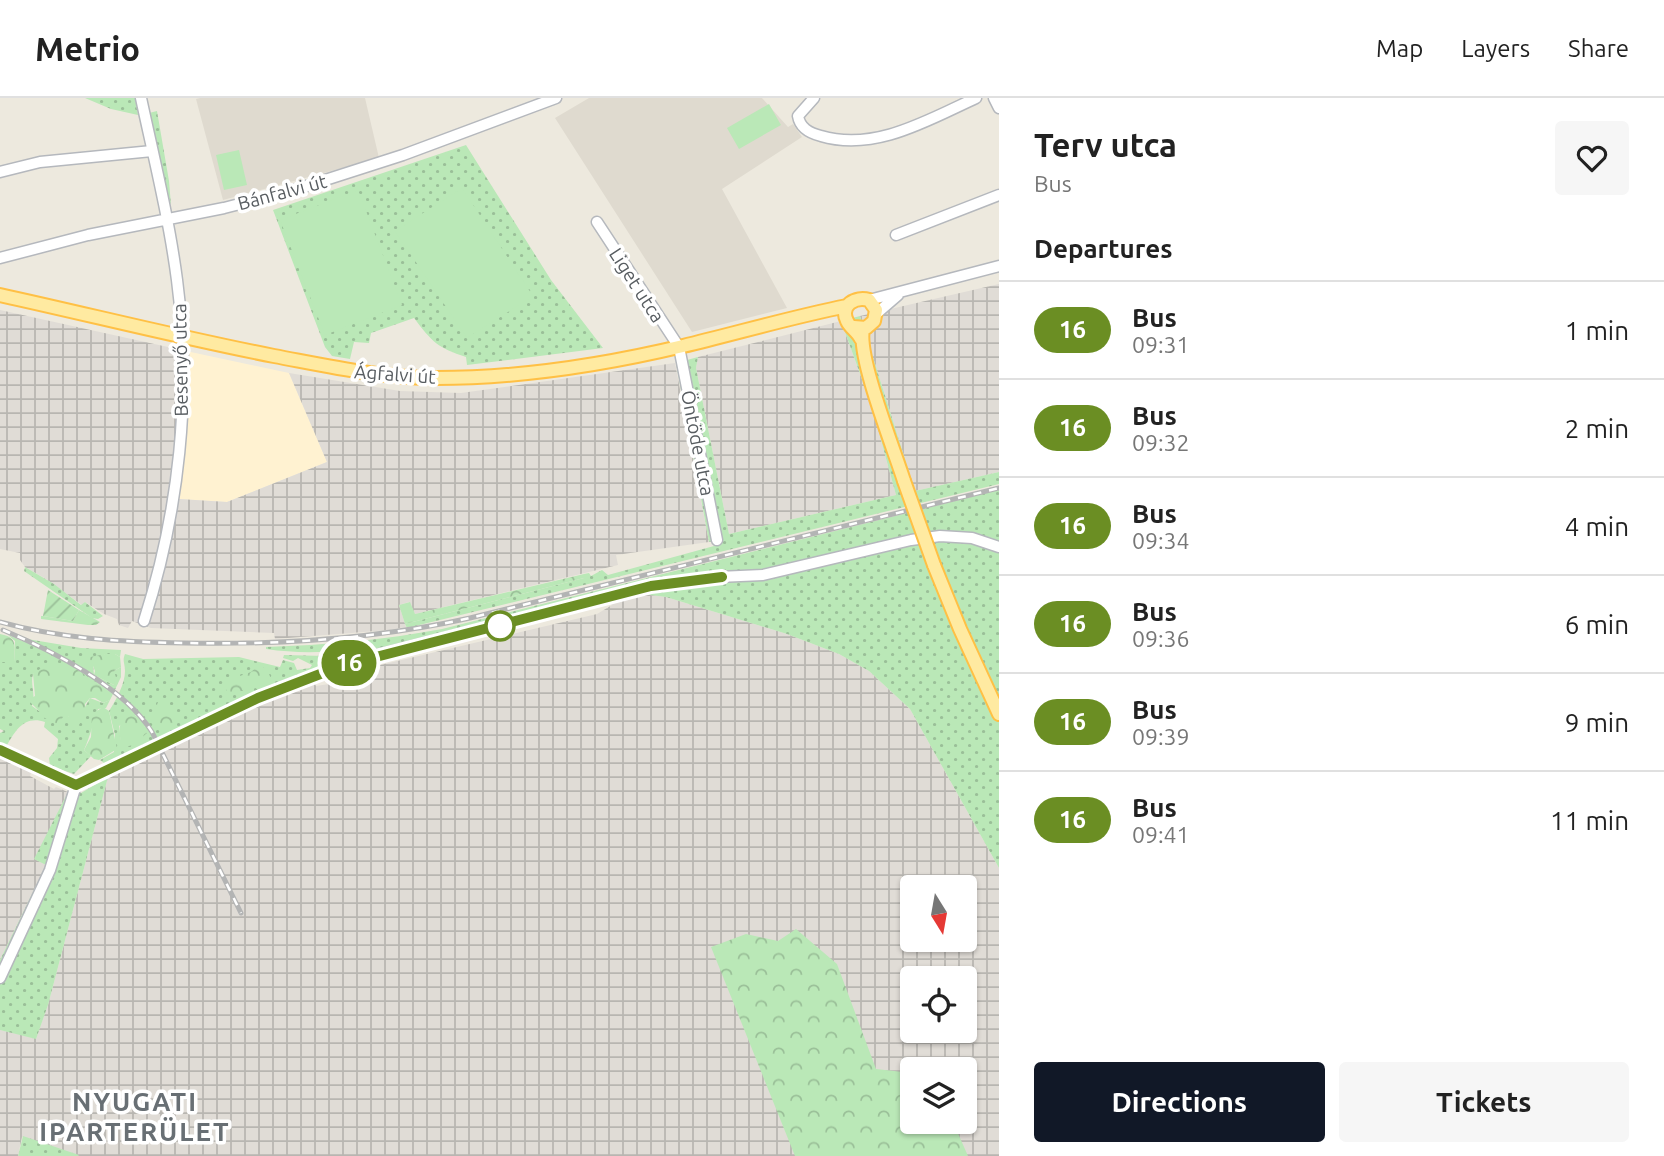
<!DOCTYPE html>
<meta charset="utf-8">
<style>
body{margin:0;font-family:Ubuntu,sans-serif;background:#f6f6f6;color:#222;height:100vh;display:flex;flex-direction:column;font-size:26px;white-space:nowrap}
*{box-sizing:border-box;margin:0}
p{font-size:23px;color:#767676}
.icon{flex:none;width:38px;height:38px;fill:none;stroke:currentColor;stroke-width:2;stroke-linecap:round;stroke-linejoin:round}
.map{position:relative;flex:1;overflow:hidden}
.sheet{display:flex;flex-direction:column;background:#fff;width:665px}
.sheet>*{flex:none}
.badge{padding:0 14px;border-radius:23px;font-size:24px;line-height:46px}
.needle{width:46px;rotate:169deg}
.controls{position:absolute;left:900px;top:777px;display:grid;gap:14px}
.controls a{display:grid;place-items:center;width:77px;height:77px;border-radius:7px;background:#fff;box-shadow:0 2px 5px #0004;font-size:35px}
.map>.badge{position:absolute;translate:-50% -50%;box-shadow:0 0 0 4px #fff}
h2{padding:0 35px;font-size:26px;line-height:63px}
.round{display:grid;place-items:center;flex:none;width:74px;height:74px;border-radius:7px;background:#f6f6f6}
.overview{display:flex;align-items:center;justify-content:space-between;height:119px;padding:0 35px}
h1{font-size:33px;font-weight:700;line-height:52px}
.button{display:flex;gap:14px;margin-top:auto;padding:14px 35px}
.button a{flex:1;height:80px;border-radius:7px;background:#111827;color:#fff;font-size:28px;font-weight:700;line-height:80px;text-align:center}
.button a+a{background:#f6f6f6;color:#222}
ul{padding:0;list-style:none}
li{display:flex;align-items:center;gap:21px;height:98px;padding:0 35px;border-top:2px solid #e0e0e0}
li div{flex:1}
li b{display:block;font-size:26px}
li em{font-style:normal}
li .badge{min-width:77px;font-weight:700;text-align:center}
header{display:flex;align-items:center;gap:42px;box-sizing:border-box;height:98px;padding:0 35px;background:#fff;border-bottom:2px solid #e0e0e0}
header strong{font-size:33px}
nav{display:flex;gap:38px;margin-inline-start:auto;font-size:24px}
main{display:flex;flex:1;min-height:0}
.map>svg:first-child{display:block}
.commercial{fill:#fff2d1}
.industrial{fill:url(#industrial-grid);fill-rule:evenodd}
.education{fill:#dfdacf}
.grass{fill:url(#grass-dots);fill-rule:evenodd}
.forest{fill:url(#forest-crowns)}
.garden{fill:url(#garden-furrows)}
.pitch{fill:#bae8b7}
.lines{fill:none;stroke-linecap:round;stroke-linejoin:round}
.minor-casing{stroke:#b5b8bd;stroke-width:13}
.major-casing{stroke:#ffc045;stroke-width:16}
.minor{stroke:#fff;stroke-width:10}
.major{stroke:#ffeaa1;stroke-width:12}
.rail-casing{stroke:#b3b4b4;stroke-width:5}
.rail{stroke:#fff;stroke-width:2.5;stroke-dasharray:8;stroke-linecap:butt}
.major-bridge-casing{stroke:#ffc045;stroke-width:16;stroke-linecap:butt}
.major-bridge{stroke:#ffeaa1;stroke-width:12}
.line-casing{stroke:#fff;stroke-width:16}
.line{stroke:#6b8e23;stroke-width:10}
.stop-dot{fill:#fff;stroke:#6b8e23;stroke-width:3.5}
.labels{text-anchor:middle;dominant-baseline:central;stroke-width:7;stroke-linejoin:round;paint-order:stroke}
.street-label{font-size:19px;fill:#585d61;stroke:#fff}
.district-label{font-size:26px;font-weight:bold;letter-spacing:2px;fill:#686f74;stroke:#fff}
</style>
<header>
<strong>Metrio</strong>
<nav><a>Map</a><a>Layers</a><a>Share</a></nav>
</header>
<main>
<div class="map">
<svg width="999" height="1058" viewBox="0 0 999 1058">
<defs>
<pattern id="industrial-grid" width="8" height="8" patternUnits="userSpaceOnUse" patternTransform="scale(1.75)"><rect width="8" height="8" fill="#e0dcd6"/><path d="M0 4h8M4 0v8" fill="none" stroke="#b8b6b1"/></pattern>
<pattern id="grass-dots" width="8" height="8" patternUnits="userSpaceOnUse" patternTransform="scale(1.75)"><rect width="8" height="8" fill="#bae8b7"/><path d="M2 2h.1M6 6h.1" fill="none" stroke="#9abf98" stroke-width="1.8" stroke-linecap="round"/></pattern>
<pattern id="forest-crowns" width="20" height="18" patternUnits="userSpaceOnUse" patternTransform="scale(1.75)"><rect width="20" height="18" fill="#bae8b7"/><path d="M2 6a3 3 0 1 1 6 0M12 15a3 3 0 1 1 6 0" fill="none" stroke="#9abf98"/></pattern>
<pattern id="garden-furrows" width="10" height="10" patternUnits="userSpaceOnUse" patternTransform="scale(1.75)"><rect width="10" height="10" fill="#bae8b7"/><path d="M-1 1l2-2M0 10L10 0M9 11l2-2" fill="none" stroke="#9abf98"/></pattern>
</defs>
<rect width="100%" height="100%" fill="#ede9de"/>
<path class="commercial" d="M 186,253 L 289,275 L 327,364 L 227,404 L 178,401 L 183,350 Z"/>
<path class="industrial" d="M 999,186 L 999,374 L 915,393 L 860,218 Z
M 0,212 L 186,253 L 183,350 L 179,401 L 227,404 L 327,364 L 289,275 L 400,293 L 461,295 L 675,265 L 709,444 L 616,457 L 618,467 L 415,516 L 409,504 L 399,507 L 406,529 L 389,532 L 275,541 L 274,535 L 151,530 L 132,523 L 128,530 L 119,527 L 117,521 L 104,516 L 85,504 L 82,507 L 46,481 L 25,469 L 20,462 L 20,455 L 0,451 Z
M 841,223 L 872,309 L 896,397 L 729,436 L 696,270 L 698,259 Z
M 627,494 L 666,499 L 787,536 L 839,556 L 869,573 L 910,611 L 999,770 L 999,1058 L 78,1058 L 22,1039 L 18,1058 L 0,1058 L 0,932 L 36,940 L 48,907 L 108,679 L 245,614 L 314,584 L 316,588 L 329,586 L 334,578 L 342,576 L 347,580 L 355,577 L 359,572 L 597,516 L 612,507 L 608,503 ZM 912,789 L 964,789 L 964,842 L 912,842 ZM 912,880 L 964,880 L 964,933 L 912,933 ZM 912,971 L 964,971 L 964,1024 L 912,1024 Z
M 0,659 L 31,674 L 30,678 L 54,691 L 56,689 L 68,694 L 35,761 L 46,767 L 0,862 Z"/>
<path class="education" d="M 200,0 L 365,0 L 379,60 L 223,102 L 196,1 Z
M 589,0 L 762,0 L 788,29 L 793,26 L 802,39 L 722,91 L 787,210 L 692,234 L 555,20 Z"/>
<path class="grass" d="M 85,0 L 135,0 L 138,17 L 111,11 Z
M 157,13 L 169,83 L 171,107 L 165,91 L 149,15 Z
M 466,47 L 551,182 L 603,250 L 467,267 L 466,259 C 438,250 432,244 414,220 L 371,235 L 369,245 L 354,244 L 350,261 L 332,258 L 325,249 L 273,112 Z
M 860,218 L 915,393 L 999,374 L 999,386 L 407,530 L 405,526 L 584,480 L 584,476 L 589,475 L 591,478 L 602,472 L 608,477 L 714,448 L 713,443 L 709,444 L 676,265 L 698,259 L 696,270 L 729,436 L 896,397 L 872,309 L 841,223 Z
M 999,392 L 999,770 L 910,611 L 869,573 L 839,556 L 787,536 L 666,499 L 628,494 L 404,548 L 384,549 L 338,559 L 306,576 L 245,601 L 108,668 L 100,662 L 114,654 L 115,637 L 109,613 C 116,602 125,586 125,573 C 125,565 122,563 125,556 L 143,561 L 239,559 L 280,569 L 283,562 L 294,565 L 297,572 L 310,570 L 312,567 L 298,560 L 293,563 L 283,560 L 284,557 L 326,558 L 346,555 L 346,552 C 319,555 293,555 266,551 L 266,549 C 325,547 384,542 442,531 ZM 136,617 L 145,629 L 121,642 L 119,628 Z
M 25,469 L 54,486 L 81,507 L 85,504 L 103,518 L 98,521 L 92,520 L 24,473 Z
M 8,537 L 25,544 L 27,541 L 81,550 L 121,552 L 120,559 L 115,556 L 105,556 L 93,567 L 94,577 L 114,587 L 114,573 L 121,569 L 121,579 L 113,596 L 66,565 L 33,576 C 30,588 36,594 32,608 L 39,613 L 68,618 L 72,621 L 79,620 L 90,600 L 103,605 L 110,602 L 106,610 L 98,611 C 93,625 90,639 84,652 L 91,658 L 74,676 L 50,668 L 49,660 L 57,650 L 58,641 L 44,629 L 45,624 C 24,617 15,633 6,649 L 0,648 L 0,635 L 4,633 L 0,631 L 0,564 L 14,564 L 15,543 Z
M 108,679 L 48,907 L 36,941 L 0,932 L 0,862 L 46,767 L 34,761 L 68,694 L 81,695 Z
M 23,1038 L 79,1057 L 78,1058 L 18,1058 Z"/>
<path class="forest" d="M 584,476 L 584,480 L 405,526 L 399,507 L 410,504 L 415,516 Z
M 79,512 L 100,524 L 96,527 L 88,527 L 41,521 L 41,518 L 43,518 L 73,523 Z
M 0,536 C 19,539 14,549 14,564 L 0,564 Z
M 105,556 L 115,556 L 120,559 L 121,569 L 114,573 L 118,586 L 114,587 L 94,577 L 95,573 L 93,568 L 87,570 L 78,566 L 81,561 Z
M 66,564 L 113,596 L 110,602 L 103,605 L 95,600 L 90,600 L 85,606 L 86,616 L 80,620 L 80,625 L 76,633 L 68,618 L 63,619 L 60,624 L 56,626 L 41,618 L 39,613 L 30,604 L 31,600 L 35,598 L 33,576 L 40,571 Z
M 259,567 C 267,569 272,578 271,588 L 259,592 L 252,588 L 232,597 L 227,595 L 225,587 L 237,579 L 251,574 Z
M 162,603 L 178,622 L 174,627 L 159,631 C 148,622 154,616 158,604 Z
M 103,609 L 109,613 L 117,651 L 99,662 L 94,661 L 84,652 L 91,639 L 92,616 Z
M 130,615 C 140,618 145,626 147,635 L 133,647 L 125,649 C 117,640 118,626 125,617 Z
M 796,831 L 837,866 L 876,971 L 912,975 L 912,1024 L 953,1024 L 968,1058 L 795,1058 L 711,849 L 746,836 L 778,843 Z"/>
<path class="garden" d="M 48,492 L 79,512 L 73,523 L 43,518 Z"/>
<path class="pitch" d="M 769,6 L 781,27 L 739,51 L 727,30 Z
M 239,52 L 247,87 L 224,92 L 216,57 Z
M 462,90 L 533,198 L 467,240 L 395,133 Z
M 358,92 L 402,207 L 325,237 L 280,122 Z"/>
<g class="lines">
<g class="minor-casing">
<path id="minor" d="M 141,0 C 154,60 169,121 177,182 C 192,296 179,414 144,523
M 814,0 L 798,18 C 800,30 809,35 821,38 C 875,54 928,22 976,0
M 994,0 L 999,10
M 0,74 L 40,64 L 152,53
M 597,124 L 679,249 L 717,442
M 896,137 L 999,97
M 0,160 L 88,137 L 224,110 L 294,92 L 403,57 L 556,0
M 869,202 L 999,168
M 876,216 L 898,197
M 0,652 L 76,687
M 76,687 L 283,589 L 381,556 L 651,488 L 718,479 L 763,477 L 911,442 L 940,438 L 972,440 L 999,449
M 0,880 L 50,772 L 76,687"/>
</g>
<g class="major-casing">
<path id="major" d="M 0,197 C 91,217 182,240 274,258 C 328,268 381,280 436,280 C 518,280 603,267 683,248 C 737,235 792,219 847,208
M 854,229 L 866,230 L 874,223 L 876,212 L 869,202 C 856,198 839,207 847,223 C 850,230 857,233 861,241
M 863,231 C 857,259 894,351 904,383
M 934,467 L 960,531 L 999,616"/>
</g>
<use href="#minor" class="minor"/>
<use href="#major" class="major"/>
<g class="rail-casing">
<path id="rail" d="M 0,524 C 61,541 122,544 185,545 C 282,547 376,541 470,520 L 999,390
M 3,532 C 51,552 124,589 152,634 L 241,815"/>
</g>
<use href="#rail" class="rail"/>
<g class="major-bridge-casing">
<path id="major-bridge" d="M 904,383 L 934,467"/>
</g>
<use href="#major-bridge" class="major-bridge"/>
</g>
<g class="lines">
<g class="line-casing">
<path id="line" d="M 0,652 L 76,687 L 258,600 L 341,568 L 651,488 L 722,479"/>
</g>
<use href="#line" class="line"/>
</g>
<circle class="stop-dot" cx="500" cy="528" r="14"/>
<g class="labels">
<g class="street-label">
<text transform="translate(282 94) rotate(-15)">Bánfalvi út</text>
<text transform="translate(637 187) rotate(57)">Liget utca</text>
<text transform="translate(180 262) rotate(-91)">Besenyő utca</text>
<text transform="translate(395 276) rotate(4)">Ágfalvi út</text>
<text transform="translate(698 345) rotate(79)">Öntöde utca</text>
</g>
<g class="district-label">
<text x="135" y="1003">NYUGATI<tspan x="135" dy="30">IPARTERÜLET</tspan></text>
</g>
</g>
</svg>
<div class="controls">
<a><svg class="needle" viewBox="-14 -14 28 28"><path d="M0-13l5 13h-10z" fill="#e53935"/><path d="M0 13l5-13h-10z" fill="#767676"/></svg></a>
<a><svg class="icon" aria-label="locate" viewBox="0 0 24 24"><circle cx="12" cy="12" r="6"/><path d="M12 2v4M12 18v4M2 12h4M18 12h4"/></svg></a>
<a><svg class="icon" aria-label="layers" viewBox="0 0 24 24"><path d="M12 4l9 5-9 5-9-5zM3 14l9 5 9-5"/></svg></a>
</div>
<b class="badge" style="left:349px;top:565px;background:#6b8e23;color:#fff">16</b>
</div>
<section class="sheet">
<div class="overview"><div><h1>Terv utca</h1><p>Bus</p></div><a class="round"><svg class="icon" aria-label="heart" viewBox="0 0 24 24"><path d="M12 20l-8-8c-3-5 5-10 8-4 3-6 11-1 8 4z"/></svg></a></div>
<h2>Departures</h2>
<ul>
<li><span class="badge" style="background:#6b8e23;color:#fff">16</span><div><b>Bus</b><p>09:31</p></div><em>1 min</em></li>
<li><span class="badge" style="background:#6b8e23;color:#fff">16</span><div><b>Bus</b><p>09:32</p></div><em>2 min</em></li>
<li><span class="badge" style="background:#6b8e23;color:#fff">16</span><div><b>Bus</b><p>09:34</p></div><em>4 min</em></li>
<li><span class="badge" style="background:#6b8e23;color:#fff">16</span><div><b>Bus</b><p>09:36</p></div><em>6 min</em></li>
<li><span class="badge" style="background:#6b8e23;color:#fff">16</span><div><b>Bus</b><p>09:39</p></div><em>9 min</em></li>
<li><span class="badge" style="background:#6b8e23;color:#fff">16</span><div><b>Bus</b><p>09:41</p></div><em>11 min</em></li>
</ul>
<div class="button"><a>Directions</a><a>Tickets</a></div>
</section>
</main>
